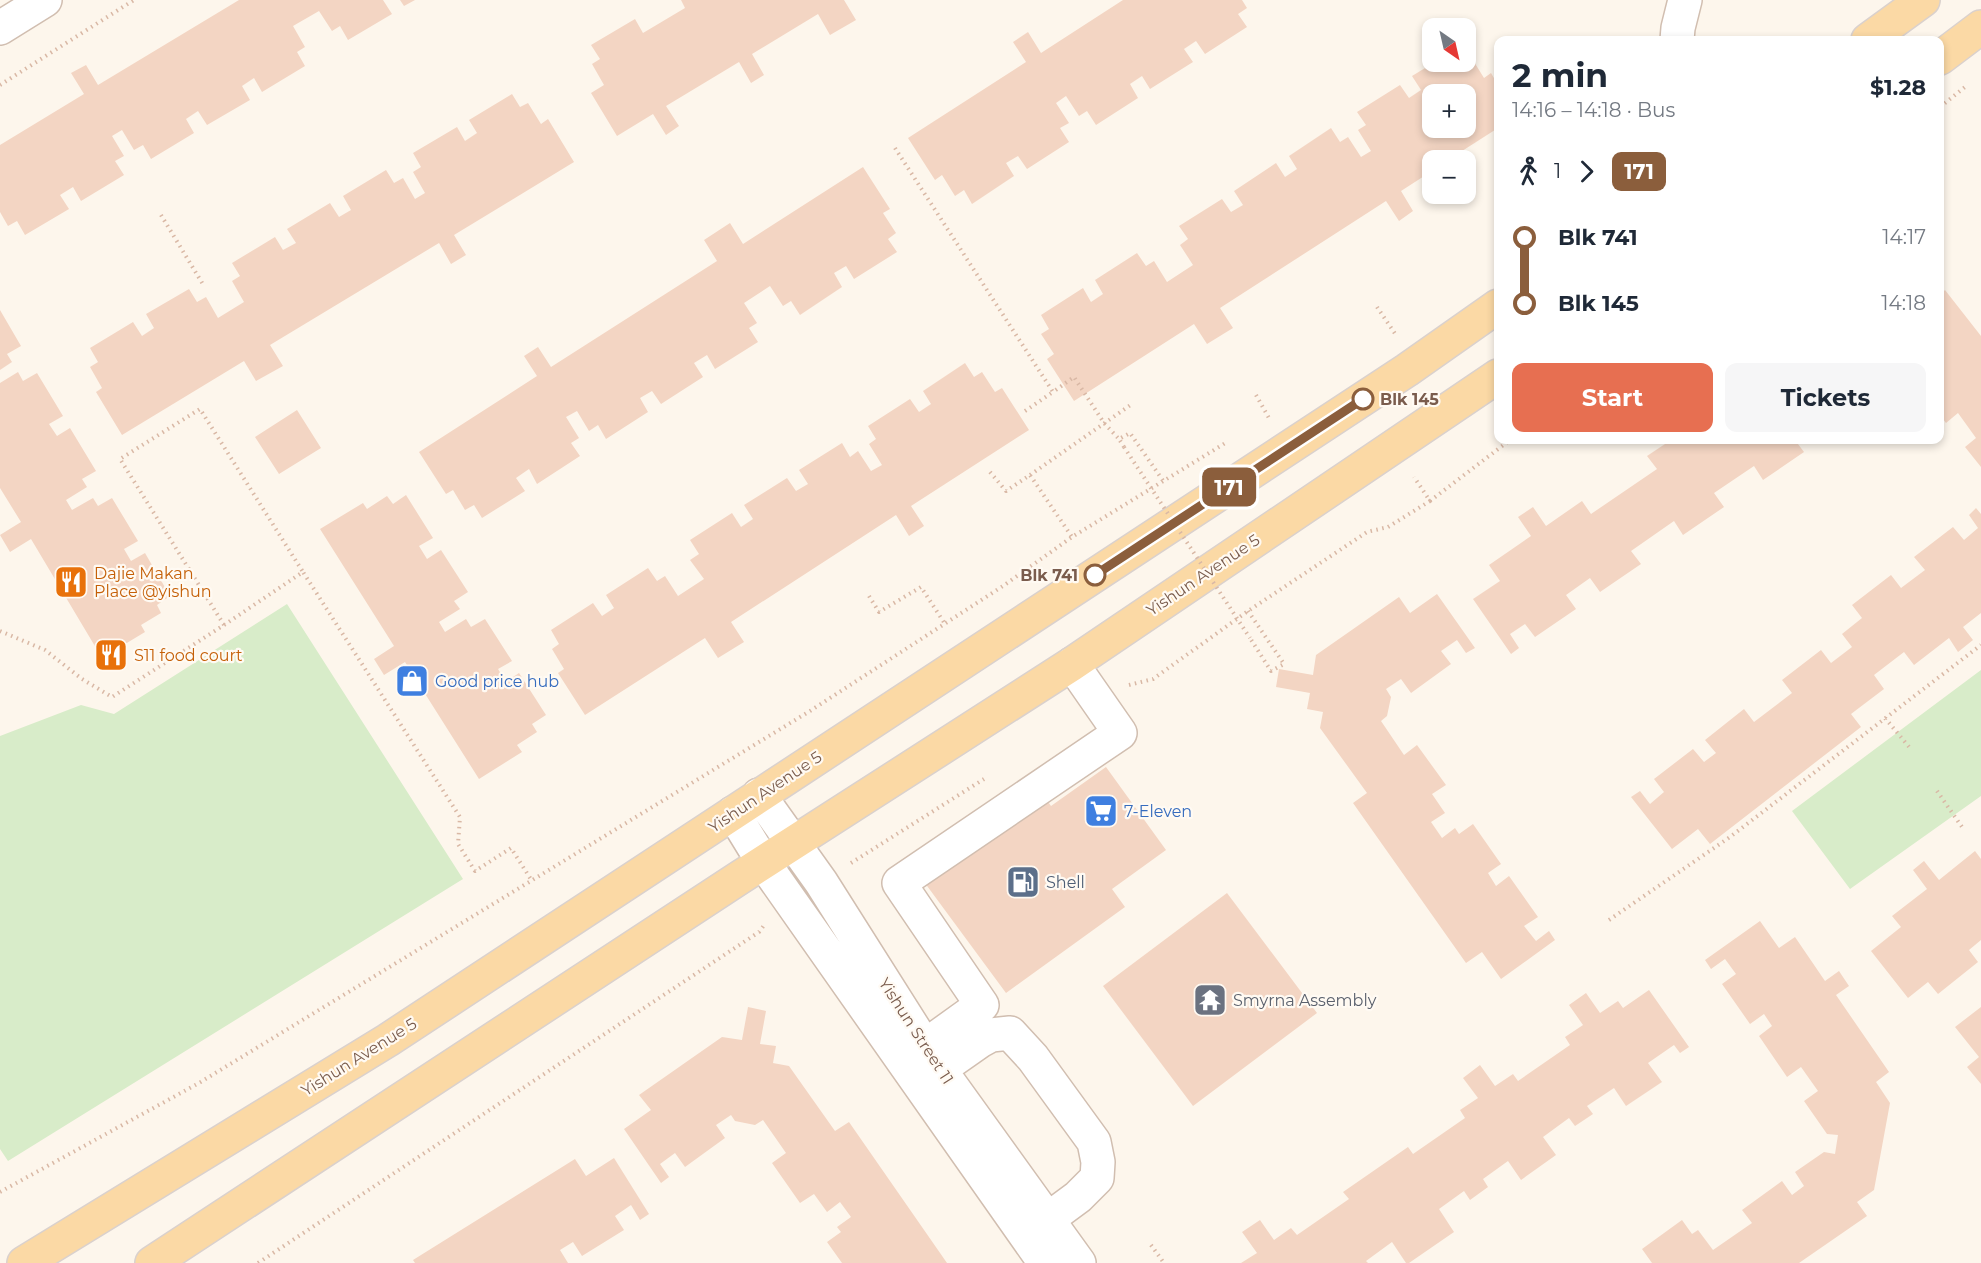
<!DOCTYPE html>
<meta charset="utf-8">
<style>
body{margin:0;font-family:Montserrat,sans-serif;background:#f6f6f7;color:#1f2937;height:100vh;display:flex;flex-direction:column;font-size:22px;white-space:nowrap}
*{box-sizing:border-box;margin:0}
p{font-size:20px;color:#747a83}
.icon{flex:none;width:33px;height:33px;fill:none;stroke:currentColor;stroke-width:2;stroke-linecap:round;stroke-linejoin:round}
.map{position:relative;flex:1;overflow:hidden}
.panel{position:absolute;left:1494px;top:36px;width:450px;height:408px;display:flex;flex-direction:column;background:#fff;border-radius:12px;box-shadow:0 3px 9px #0003}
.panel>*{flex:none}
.badge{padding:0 12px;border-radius:9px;font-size:21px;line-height:39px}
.needle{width:39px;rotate:146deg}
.tools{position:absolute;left:1422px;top:18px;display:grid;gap:12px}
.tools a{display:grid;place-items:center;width:54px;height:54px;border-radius:12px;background:#fff;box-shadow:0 3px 9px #0003;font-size:30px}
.map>.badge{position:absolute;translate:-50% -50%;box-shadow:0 0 0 3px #fff}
.legs{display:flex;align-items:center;gap:9px;height:66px;padding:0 18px;font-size:20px}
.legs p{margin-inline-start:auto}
.head{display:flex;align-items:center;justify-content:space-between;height:102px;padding:0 18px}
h1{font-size:33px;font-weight:700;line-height:45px}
.primary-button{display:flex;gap:12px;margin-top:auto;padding:12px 18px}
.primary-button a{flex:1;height:69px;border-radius:12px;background:#e76f51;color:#fff;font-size:24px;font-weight:700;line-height:69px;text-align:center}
.primary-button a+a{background:#f6f6f7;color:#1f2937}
ul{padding:0 18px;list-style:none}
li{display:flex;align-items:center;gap:21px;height:66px;font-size:22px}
li i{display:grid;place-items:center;width:9px;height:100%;margin:0 8px;background:currentColor}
li i::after{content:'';width:15px;height:15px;margin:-8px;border:4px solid;border-radius:50%;background:#fff}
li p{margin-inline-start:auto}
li:first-child i{background:linear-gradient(#0000 50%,currentColor 0)}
li:last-child i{background:linear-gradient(currentColor 50%,#0000 0)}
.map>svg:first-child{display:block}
.green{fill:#d8ecc9}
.building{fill:#f3d5c3;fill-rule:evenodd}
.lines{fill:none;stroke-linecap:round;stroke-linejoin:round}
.minor-casing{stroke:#d1beb0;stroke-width:36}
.major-casing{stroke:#dad1cd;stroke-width:36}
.path{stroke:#d9b8a5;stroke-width:4;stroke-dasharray:1.5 4.5;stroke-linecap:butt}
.minor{stroke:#fff;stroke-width:33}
.major{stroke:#fbd9a5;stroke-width:33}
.path-bridge{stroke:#d9b8a5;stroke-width:4;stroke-dasharray:1.5 4.5;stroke-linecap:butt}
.line-1-casing{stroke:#fff;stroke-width:14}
.line-1{stroke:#8b5e3c;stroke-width:9}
.stop-1-dot{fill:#fff;stroke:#8b5e3c;stroke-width:3}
.labels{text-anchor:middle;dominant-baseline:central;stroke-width:4.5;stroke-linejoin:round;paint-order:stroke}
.stop-label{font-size:16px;font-weight:bold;fill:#7a5c4d;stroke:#fffaf3;text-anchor:start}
.food-label{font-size:16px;fill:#c56008;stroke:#fffaf3;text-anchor:start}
.street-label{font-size:16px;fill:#7a5c4d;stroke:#fffaf3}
.shop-label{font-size:16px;fill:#366cbe;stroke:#fffaf3;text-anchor:start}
.service-label{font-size:16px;fill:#4e5e75;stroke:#fffaf3;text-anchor:start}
.worship-label{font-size:16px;fill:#5b616d;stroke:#fffaf3;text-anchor:start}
</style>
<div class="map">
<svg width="1981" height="1263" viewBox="0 0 1981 1263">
<rect width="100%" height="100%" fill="#fdf6ec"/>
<path class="green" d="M 287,604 L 463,879 L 8,1161 L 0,1149 L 0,736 L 81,705 L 114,714 Z
M 1981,670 L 1981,796 L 1850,889 L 1792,811 Z"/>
<path class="building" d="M 239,0 L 383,0 L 392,14 L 348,40 L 340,26 L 332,31 L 319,11 L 293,26 L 305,47 L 297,52 L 305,66 L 262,92 L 254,78 L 242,86 L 250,100 L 207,125 L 198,111 L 186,119 L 194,133 L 151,159 L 143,145 L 134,150 L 122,130 L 112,136 L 124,156 L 115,161 L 124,175 L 81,201 L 73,187 L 60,195 L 69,209 L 25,235 L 17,221 L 8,226 L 0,212 L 0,145 L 84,94 L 71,73 L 86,65 L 98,85 Z
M 400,0 L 415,0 L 404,6 Z
M 681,0 L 844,0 L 856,20 L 830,35 L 818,14 L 752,54 L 764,75 L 751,83 L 739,62 L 666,106 L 679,126 L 666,135 L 653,114 L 617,136 L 591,93 L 604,85 L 592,64 L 600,59 L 591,45 L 635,19 L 643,33 L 685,8 Z
M 1123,0 L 1242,0 L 1247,8 L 1238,14 L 1247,27 L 1205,54 L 1196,41 L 1184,49 L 1193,62 L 1150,89 L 1142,76 L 1130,84 L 1138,98 L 1096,125 L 1087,111 L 1079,116 L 1066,96 L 1056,103 L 1069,123 L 1060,128 L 1069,142 L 1027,169 L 1018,156 L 1006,163 L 1014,176 L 972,204 L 964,190 L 955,196 L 942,175 L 935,180 L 908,138 L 1026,62 L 1013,42 L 1028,32 L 1041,53 Z
M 1471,57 L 1484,78 L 1491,73 L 1498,85 L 1498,128 L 1448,160 L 1432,160 L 1432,171 L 1401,191 L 1413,211 L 1399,221 L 1386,201 L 1220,308 L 1233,328 L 1207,344 L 1194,324 L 1074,401 L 1047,359 L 1054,354 L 1041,334 L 1049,329 L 1041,315 L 1083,288 L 1091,302 L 1103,294 L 1095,280 L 1137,253 L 1146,266 L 1154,261 L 1167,282 L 1193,265 L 1180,245 L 1188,239 L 1179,226 L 1222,199 L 1231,212 L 1243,205 L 1234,191 L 1276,163 L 1285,177 L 1297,169 L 1289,156 L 1331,128 L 1340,142 L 1348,137 L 1361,157 L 1371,151 L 1358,130 L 1366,125 L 1357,112 L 1400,85 L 1409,98 L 1421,90 L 1412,76 L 1435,62 L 1463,63 ZM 1432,94 L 1466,94 L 1466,128 L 1432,128 Z
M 512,94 L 520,107 L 528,103 L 541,124 L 548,119 L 574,162 L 454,235 L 466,255 L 451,264 L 439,243 L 270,345 L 283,366 L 256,381 L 244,361 L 122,435 L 96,392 L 102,388 L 90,367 L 98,362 L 90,348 L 133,322 L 142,336 L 154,328 L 146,314 L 189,289 L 197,302 L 206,297 L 218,318 L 244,302 L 232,281 L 240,276 L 232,263 L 275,237 L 283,250 L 296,243 L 287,229 L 330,203 L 339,217 L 351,210 L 343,196 L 386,170 L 394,183 L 403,178 L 415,199 L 425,193 L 413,172 L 421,167 L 413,153 L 457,127 L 465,141 L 477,133 L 469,120 Z
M 863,167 L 890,209 L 883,213 L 896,233 L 888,239 L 897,252 L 854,279 L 846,266 L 834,273 L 842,287 L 800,315 L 791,301 L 783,306 L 770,286 L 744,303 L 757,323 L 749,328 L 758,342 L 715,369 L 707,355 L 694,363 L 703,377 L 661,404 L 652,391 L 640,398 L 648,412 L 606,439 L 598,425 L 589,431 L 577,411 L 566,417 L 579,438 L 571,443 L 580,456 L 537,484 L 529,469 L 516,478 L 525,491 L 482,518 L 474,505 L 465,510 L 453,490 L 446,494 L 419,452 L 537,376 L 524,356 L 538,347 L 551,367 L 717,261 L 704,240 L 730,223 L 743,244 Z
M 1945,290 L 1981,336 L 1981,467 L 1965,447 L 1976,438 L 1958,413 L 1946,423 L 1940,415 L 1940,295 Z
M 0,310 L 21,346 L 7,354 L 12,362 L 0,370 Z
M 965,363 L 974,377 L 982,372 L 995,392 L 1002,388 L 1029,430 L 911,506 L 924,526 L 909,536 L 896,515 L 731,622 L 744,642 L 718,658 L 705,638 L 585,715 L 558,673 L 564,669 L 552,649 L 559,644 L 551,630 L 593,603 L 602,616 L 614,608 L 606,595 L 648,568 L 657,581 L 665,576 L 678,596 L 704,579 L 690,560 L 699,554 L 690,540 L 732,513 L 741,527 L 753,519 L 744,505 L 787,478 L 796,491 L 808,484 L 799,470 L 842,443 L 850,457 L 858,451 L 871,471 L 882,465 L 869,444 L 876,439 L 868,426 L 910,399 L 919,412 L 931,404 L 923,391 Z
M 18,372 L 23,381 L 37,373 L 63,416 L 49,424 L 57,436 L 70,428 L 96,471 L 82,479 L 87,487 L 66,500 L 72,510 L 93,498 L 98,506 L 112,498 L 138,541 L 124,549 L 131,561 L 145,553 L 170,596 L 157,605 L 161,613 L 141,625 L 145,632 L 102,658 L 31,539 L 10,552 L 0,535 L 21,522 L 0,488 L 0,383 Z
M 297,410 L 321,448 L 279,474 L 255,437 Z
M 1671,440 L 1795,440 L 1804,452 L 1763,480 L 1754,466 L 1714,493 L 1724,507 L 1683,535 L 1674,521 L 1631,551 L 1641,564 L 1600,592 L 1590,578 L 1566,595 L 1576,609 L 1535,637 L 1525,624 L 1510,634 L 1519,648 L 1511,654 L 1473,599 L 1500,581 L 1489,565 L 1531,536 L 1518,517 L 1533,507 L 1546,526 L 1582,501 L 1591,514 L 1657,469 L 1647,456 Z
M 406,495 L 433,538 L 419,546 L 427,559 L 441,550 L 468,592 L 454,601 L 460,609 L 439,622 L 445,632 L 466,619 L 471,627 L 485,619 L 512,661 L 498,669 L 506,682 L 519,673 L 546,715 L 532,724 L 537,732 L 517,745 L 522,752 L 479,779 L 405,662 L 384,675 L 374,659 L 394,646 L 320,529 L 363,503 L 367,509 L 387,496 L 393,504 Z
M 1976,508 L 1981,514 L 1981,613 L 1963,627 L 1973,640 L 1958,652 L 1949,638 L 1914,665 L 1904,652 L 1874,675 L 1884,689 L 1851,714 L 1861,727 L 1710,844 L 1698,829 L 1672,849 L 1631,797 L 1640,791 L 1650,804 L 1664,792 L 1654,779 L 1693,749 L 1704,762 L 1716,753 L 1705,740 L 1744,709 L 1754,722 L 1792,693 L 1782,680 L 1821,650 L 1831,663 L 1852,647 L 1842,634 L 1862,618 L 1852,605 L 1891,575 L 1901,588 L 1925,570 L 1914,557 L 1953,527 L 1964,540 L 1978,528 L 1969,515 Z
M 1437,594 L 1475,648 L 1466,653 L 1457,640 L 1441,651 L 1451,664 L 1411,693 L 1401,679 L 1386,689 L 1391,697 L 1387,716 L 1381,721 L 1404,755 L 1417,745 L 1446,785 L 1432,794 L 1445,813 L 1431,822 L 1442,838 L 1455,828 L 1459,834 L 1473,824 L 1501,864 L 1488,873 L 1496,886 L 1509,876 L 1538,917 L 1524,926 L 1536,941 L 1549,931 L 1555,940 L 1501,979 L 1482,952 L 1466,963 L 1353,803 L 1367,793 L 1320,728 L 1323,712 L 1307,709 L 1310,693 L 1276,687 L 1279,669 L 1313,675 L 1316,655 L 1399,597 L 1410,613 Z
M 1106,767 L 1166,850 L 1112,889 L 1125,907 L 1006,993 L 919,875 L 1038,788 L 1051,806 Z
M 1975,851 L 1981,859 L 1981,940 L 1969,950 L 1978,962 L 1938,994 L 1928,982 L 1908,998 L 1871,951 L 1901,927 L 1892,916 L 1927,889 L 1913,870 L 1924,861 L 1939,880 Z
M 1227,893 L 1317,1013 L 1193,1106 L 1103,986 Z
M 1760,921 L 1779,948 L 1795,937 L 1825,981 L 1839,971 L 1849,986 L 1836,995 L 1889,1072 L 1876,1082 L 1890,1103 L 1874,1190 L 1857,1202 L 1867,1216 L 1799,1263 L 1652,1263 L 1642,1249 L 1682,1220 L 1692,1234 L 1698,1230 L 1713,1250 L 1752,1223 L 1742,1210 L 1782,1181 L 1792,1195 L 1804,1186 L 1795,1172 L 1824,1152 L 1835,1154 L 1838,1135 L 1827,1134 L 1804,1101 L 1818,1091 L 1801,1067 L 1787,1077 L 1759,1036 L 1772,1026 L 1764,1014 L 1750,1024 L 1722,984 L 1736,974 L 1725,959 L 1711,969 L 1705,960 Z
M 1649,990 L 1689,1047 L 1680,1053 L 1674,1045 L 1648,1063 L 1662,1082 L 1626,1106 L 1614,1088 L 1587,1106 L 1593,1114 L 1575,1126 L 1569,1118 L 1543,1137 L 1556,1155 L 1521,1180 L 1508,1161 L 1483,1179 L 1488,1187 L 1470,1200 L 1464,1191 L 1439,1209 L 1454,1232 L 1409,1263 L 1406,1263 L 1392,1242 L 1366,1261 L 1368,1263 L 1241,1263 L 1257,1253 L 1242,1232 L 1260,1220 L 1274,1240 L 1291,1228 L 1297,1235 L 1349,1199 L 1343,1192 L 1408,1147 L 1413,1154 L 1465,1118 L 1460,1110 L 1478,1098 L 1463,1078 L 1480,1065 L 1495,1086 L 1513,1074 L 1518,1081 L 1570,1045 L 1565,1037 L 1583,1025 L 1569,1005 L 1586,993 L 1600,1013 L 1618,1001 L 1623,1008 Z
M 748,1007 L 766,1011 L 760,1044 L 776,1046 L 773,1063 L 789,1066 L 835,1131 L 849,1122 L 947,1263 L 842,1263 L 827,1242 L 841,1232 L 837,1227 L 851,1217 L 840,1202 L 827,1212 L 814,1194 L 800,1203 L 772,1163 L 786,1153 L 763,1120 L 755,1125 L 735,1121 L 731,1115 L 716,1125 L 725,1138 L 685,1167 L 675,1153 L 660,1164 L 669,1177 L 661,1183 L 624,1129 L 651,1110 L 639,1095 L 722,1037 L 742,1040 Z
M 1981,1007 L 1981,1084 L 1967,1067 L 1979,1057 L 1955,1027 Z
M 614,1158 L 649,1214 L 640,1220 L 631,1205 L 615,1216 L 624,1230 L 582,1256 L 573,1242 L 560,1250 L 568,1263 L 415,1263 L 413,1260 L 575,1159 L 586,1176 Z"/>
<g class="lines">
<g class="minor-casing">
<path id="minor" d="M 0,28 L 45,0
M 1677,40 L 1678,28 L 1685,0
M 759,795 L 821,882 L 940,1070 L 1079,1263
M 733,813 L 763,862 L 1045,1263
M 925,1046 L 982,1005 L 899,883 L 1120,733 L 1072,664
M 923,1081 L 980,1041 L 991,1035 L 1010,1033 L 1033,1058 L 1094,1142 L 1098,1162 L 1097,1178 L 1078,1197 L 1032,1231"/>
</g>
<g class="major-casing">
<path id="major" d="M 1868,40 L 1923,0
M 1940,58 L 1981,27
M 24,1263 L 388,1040 L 1407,370 L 1498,306
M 152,1263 L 739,878 L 1072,664 L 1498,376"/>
</g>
<path class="path" d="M 0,85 L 134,0
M 1940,107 L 1965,87
M 895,148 L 1053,392 L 1074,377 L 1104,423 L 1119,439
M 161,215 L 204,286
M 1377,307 L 1396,335
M 1256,395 L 1269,418
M 1025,411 L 1053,392
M 1124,447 L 1119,439 L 1130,433 L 1164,482
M 990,472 L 1006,491 L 1030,475 L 1072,537
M 1030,475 L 1132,404
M 1430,501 L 1510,440
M 869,596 L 879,612 L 921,587 L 945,624
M 1248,611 L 1284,664 L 1271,671 L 1250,638
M 224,625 L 120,459 L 200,409 L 303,572
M 0,631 L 45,650 L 82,679 L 112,697 L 224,625 L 303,572 L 460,817 L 458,844 L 475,871 L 511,848 L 532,881
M 1129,685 L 1153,679 L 1248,611 L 1367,532 L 1388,527 L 1430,501 L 1414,477
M 1885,718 L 1910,748
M 1937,791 L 1962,827
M 851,863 L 984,779
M 1609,920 L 1730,837 L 1981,645
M 0,1192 L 199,1083 L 810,711 L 1003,586 L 1072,537 L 1227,442
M 1151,1245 L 1164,1263
M 258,1263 L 759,932 L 765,924"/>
<use href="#minor" class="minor"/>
<use href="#major" class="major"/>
<path class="path-bridge" d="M 1124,447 L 1250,638"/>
</g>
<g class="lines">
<g class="line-1-casing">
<path id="line-1" d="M 1095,575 L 1363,399"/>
</g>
<use href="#line-1" class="line-1"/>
</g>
<defs>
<g id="restaurant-square" transform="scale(1.725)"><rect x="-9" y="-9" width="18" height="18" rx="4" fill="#e8710a" stroke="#fffaf3"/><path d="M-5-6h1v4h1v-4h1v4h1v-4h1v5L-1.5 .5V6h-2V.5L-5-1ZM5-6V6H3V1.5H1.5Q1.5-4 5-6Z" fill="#fff"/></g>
<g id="shop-square" transform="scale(1.725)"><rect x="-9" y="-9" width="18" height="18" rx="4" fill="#3f7fe0" stroke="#fffaf3"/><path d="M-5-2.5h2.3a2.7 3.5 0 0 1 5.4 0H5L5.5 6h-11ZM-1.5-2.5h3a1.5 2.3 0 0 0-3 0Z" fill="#fff"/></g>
<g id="supermarket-square" transform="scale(1.725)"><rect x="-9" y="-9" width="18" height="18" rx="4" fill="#3f7fe0" stroke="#fffaf3"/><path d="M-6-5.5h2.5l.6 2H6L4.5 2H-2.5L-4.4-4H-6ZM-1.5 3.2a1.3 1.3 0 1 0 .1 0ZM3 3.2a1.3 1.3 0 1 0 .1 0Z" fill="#fff"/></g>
<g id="fuel-square" transform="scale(1.725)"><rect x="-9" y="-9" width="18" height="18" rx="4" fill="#5c6f8a" stroke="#fffaf3"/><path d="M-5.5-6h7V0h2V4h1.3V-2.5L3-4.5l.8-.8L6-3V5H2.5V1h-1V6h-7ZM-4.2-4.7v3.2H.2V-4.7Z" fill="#fff"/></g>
<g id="temple-square" transform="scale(1.725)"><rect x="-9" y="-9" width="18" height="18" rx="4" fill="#6b7280" stroke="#fffaf3"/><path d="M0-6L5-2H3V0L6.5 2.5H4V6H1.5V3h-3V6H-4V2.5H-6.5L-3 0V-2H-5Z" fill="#fff"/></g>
</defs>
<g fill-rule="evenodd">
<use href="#restaurant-square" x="71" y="582"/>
<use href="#restaurant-square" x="111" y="655"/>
<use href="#shop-square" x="412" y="681"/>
<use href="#supermarket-square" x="1101" y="811"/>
<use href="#fuel-square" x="1023" y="882"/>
<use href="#temple-square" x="1210" y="1000"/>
</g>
<g class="stop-1-dot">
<circle cx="1363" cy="399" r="10"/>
<circle cx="1095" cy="575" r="10"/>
</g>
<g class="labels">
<g class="stop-label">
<text x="1380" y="399">Blk 145</text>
<text x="1078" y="575" text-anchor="end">Blk 741</text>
</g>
<g class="food-label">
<text x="94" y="573">Dajie Makan<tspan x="94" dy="18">Place @yishun</tspan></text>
<text x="134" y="655">S11 food court</text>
</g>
<g class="street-label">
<text transform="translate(1203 575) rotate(-34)">Yishun Avenue 5</text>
<text transform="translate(765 792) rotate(-34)">Yishun Avenue 5</text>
<text transform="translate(916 1031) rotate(57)">Yishun Street 11</text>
<text transform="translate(359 1057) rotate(-32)">Yishun Avenue 5</text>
</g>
<g class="shop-label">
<text x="435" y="681">Good price hub</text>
<text x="1124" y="811">7-Eleven</text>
</g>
<g class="service-label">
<text x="1046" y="882">Shell</text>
</g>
<g class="worship-label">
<text x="1233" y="1000">Smyrna Assembly</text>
</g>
</g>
</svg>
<div class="tools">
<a><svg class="needle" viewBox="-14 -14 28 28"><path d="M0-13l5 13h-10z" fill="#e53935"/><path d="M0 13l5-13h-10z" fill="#747a83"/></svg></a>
<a>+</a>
<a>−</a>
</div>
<b class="badge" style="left:1229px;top:487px;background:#8b5e3c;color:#fff">171</b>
<section class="panel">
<div class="head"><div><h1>2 min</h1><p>14:16 – 14:18 · Bus</p></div><b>$1.28</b></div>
<div class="legs"><svg class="icon" aria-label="walk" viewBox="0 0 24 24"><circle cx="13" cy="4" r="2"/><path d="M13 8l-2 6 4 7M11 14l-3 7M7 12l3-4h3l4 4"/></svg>1<svg class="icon" aria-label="forward" viewBox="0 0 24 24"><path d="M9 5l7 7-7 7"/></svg><b class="badge" style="background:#8b5e3c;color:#fff">171</b></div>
<ul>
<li><i style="color:#8b5e3c"></i><b>Blk 741</b><p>14:17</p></li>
<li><i style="color:#8b5e3c"></i><b>Blk 145</b><p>14:18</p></li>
</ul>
<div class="primary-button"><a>Start</a><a>Tickets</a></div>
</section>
</div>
